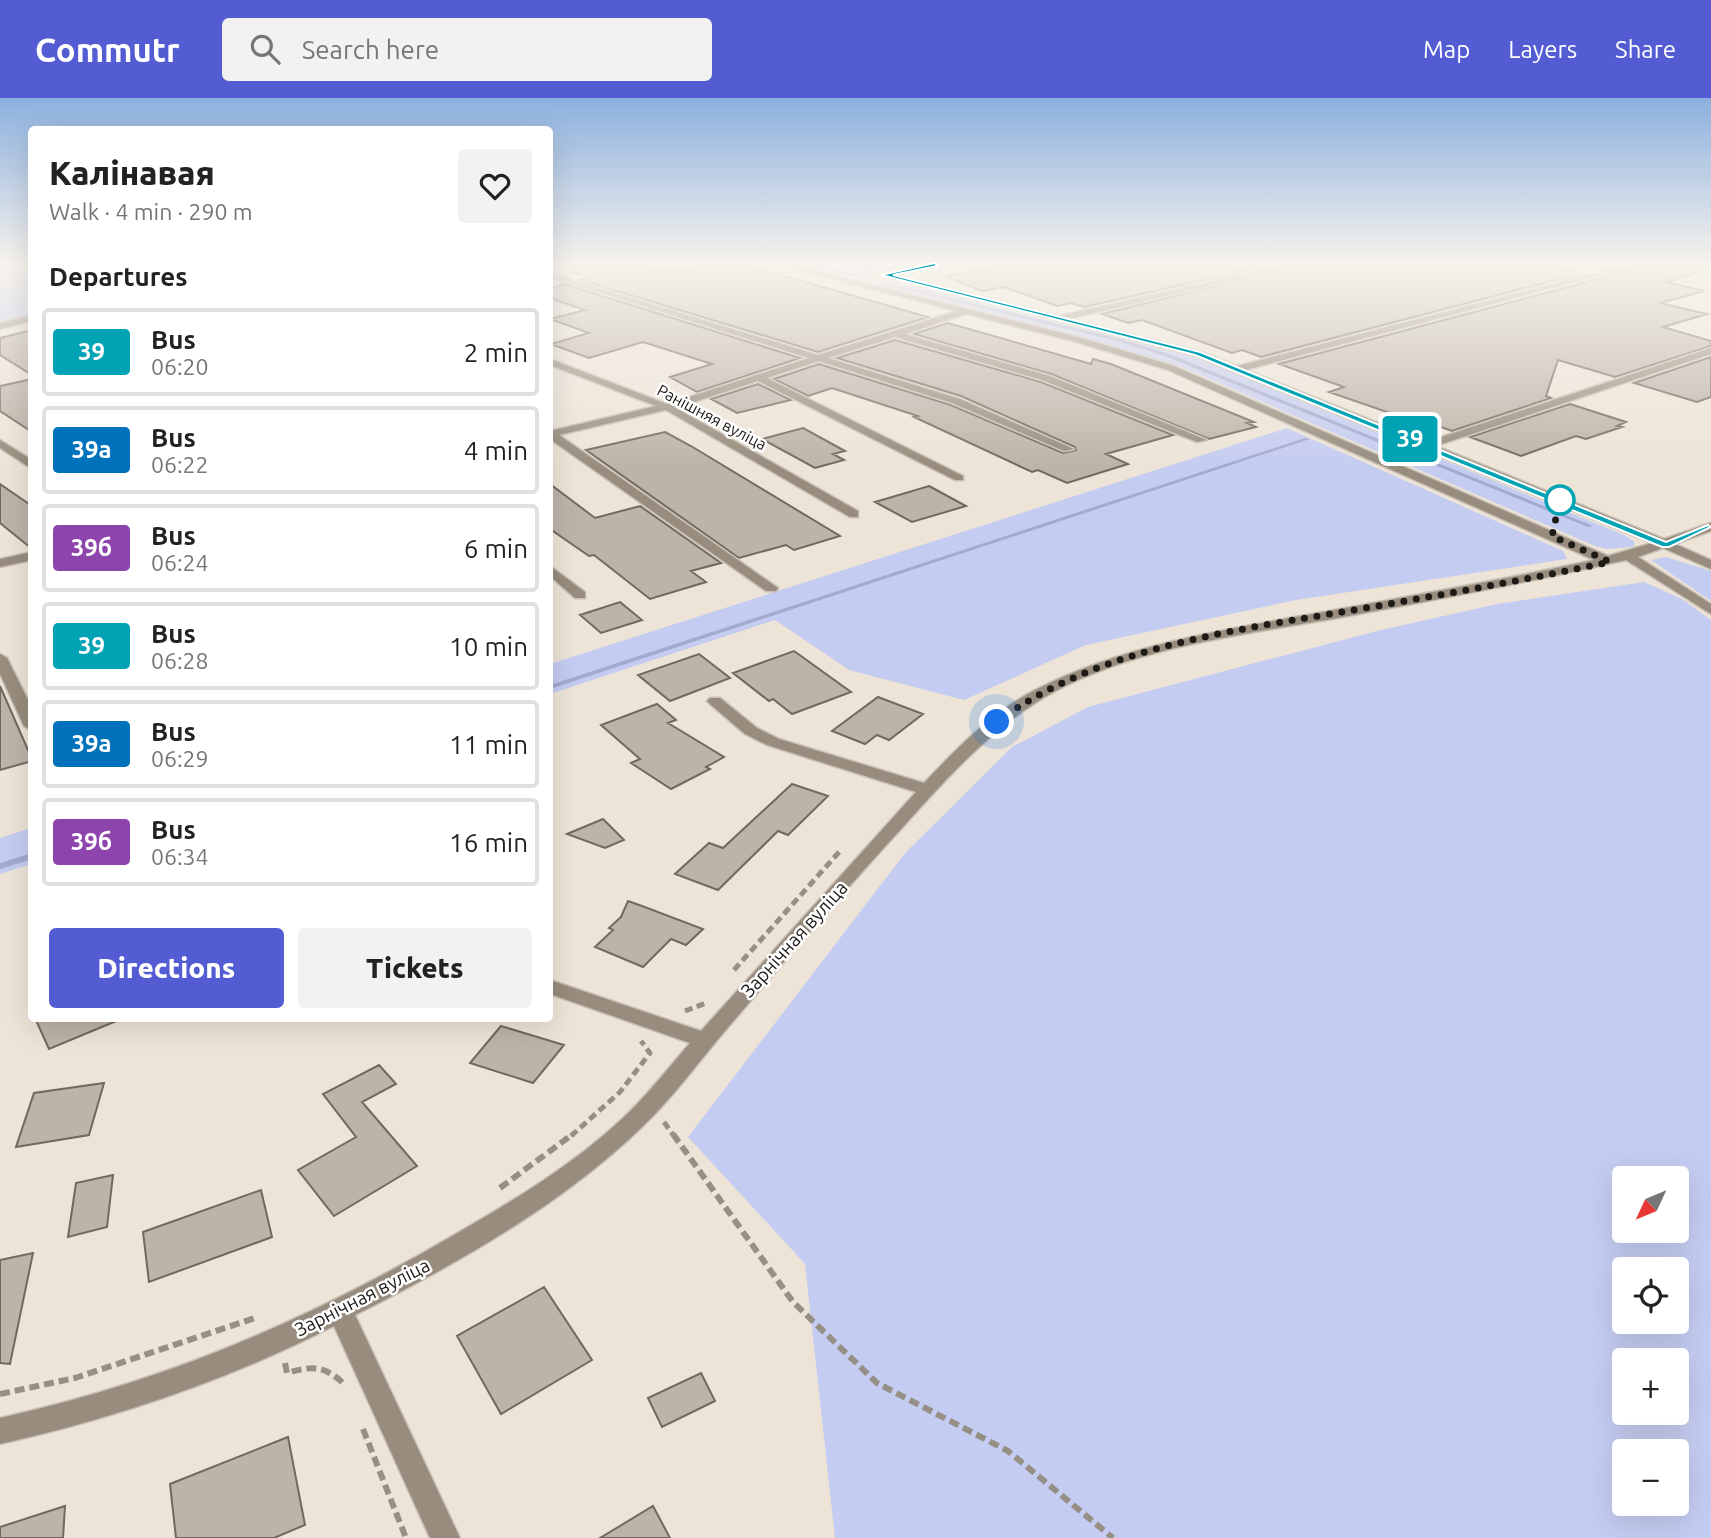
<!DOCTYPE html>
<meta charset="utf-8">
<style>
body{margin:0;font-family:Ubuntu,sans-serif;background:#f2f2f2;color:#222;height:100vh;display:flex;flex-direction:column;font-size:26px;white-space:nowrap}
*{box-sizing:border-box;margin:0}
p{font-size:23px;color:#767676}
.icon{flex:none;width:38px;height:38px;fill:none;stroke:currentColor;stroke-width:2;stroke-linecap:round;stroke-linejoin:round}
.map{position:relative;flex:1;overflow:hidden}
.details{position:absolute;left:28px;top:28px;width:525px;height:896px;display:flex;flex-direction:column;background:#fff;border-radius:7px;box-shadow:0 7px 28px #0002}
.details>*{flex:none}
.badge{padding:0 14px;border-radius:5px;font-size:24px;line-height:46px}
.needle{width:46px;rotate:226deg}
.fabs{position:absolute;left:1612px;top:1068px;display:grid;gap:14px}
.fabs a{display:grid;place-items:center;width:77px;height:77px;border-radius:7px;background:#fff;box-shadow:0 7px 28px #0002;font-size:35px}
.you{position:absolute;width:35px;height:35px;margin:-18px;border:5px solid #fff;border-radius:50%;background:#1a73e8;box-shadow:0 0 0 10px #1a73e833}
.map>.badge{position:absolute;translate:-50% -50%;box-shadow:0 0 0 4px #fff}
h2{padding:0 21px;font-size:26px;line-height:63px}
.round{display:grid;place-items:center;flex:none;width:74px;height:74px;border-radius:7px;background:#f2f2f2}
.overview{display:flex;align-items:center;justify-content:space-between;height:119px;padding:0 21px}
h1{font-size:33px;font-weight:800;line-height:52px}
.primary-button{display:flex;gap:14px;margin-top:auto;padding:14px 21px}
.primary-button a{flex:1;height:80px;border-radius:7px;background:#545cd3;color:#fff;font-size:28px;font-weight:800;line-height:80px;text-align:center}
.primary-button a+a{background:#f2f2f2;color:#222}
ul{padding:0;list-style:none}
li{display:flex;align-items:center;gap:21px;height:88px;margin:0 14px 10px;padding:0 7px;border:4px solid #e0e0e0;border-radius:7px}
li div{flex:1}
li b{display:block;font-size:26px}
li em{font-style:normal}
li .badge{min-width:77px;font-weight:700;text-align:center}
header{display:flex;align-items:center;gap:42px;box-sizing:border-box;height:98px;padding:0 35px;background:#545cd3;color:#fff}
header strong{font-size:33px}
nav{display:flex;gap:38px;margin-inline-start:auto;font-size:24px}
.search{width:490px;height:63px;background:#f2f2f2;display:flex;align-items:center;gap:18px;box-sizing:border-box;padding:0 24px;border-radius:7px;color:#767676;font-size:26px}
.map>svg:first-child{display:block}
.green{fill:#c4ccf1;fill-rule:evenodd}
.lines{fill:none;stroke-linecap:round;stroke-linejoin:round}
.stream{fill:#a2aad0;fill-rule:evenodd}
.building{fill:#bdb4a8;stroke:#72695e;stroke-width:2}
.minor-casing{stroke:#c8c0b4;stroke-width:3}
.path-far2{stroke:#968f86;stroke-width:2.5;stroke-dasharray:3.5 2;stroke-linecap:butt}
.path-far1{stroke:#968f86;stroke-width:5;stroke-dasharray:8 4.5;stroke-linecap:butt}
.path{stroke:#968f86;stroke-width:6;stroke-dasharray:10 5;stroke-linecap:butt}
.minor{fill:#978c7d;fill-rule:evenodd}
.line{fill:#00a3b4;stroke:#fff;stroke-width:2}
.walk{stroke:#1e1a16;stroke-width:7;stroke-dasharray:0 12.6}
.stop-dot{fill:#fff;stroke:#00a3b4;stroke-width:3.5}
.labels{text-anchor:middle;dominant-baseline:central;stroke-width:5;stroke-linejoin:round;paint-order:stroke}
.far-street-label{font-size:16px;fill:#1e1a16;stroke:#fff}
.street-label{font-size:19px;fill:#1e1a16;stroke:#fff}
</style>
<header>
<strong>Commutr</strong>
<div class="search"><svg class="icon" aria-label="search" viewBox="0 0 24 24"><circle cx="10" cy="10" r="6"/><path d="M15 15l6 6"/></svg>Search here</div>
<nav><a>Map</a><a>Layers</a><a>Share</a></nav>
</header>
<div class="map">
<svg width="1711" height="1440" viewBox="0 0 1711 1440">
<rect width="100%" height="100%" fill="#ede4d7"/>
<path class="green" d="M 0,167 L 31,167 L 31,217 L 0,224 Z
M 796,167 L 821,167 L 835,170 L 860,167 L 922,167 L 854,179 Z
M 884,181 L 1198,260 L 1624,437 L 1635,444 L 1633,449 L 1607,451 L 1595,448 L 1182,269 L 874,187 Z
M 1287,330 L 1563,453 L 1567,461 L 1296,502 L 1086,547 L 964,602 L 849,572 L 775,522 L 550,596 L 550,566 Z
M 1666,459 L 1711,473 L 1711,503 L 1651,462 Z
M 1644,484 L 1682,501 L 1711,522 L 1711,1440 L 835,1440 L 805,1166 L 688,1039 L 905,755 L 1012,649 L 1088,609 L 1377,533 L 1497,506 ZM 1624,1080 L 1676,1080 L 1676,1132 L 1624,1132 ZM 1624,1171 L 1676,1171 L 1676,1223 L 1624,1223 ZM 1624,1262 L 1676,1262 L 1676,1314 L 1624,1314 ZM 1624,1353 L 1676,1353 L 1676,1405 L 1624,1405 Z
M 31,730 L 31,766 L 0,776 L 0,740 Z"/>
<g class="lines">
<path class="stream" d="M 812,167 C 826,167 841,176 852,176 C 863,176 874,167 886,167 L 857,177 L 858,178 L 856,179 Z
M 891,186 L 1121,241 L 1169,256 L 1593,428 L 1588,429 L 1165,258 L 1117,243 L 891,188 Z
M 1305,340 L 1310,341 L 550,591 L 550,587 Z
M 32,755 L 32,761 L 0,771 L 0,765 Z"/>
</g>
<path class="building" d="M 572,167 L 641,167 L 664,173 L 679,170 L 689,172 L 709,167 L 746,167 L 928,219 L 818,254 L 580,182 L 590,179 L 572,174 Z
M 1002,167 L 1270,167 L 1084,209 L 1071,205 L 1057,208 L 1004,189 L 982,193 L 944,178 Z
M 1300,167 L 1548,167 L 1582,175 L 1261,259 L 1242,252 L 1232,255 L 1142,222 L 1128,225 L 1102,216 Z
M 1641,167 L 1698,167 L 1699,174 L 1667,184 L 1704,193 L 1660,205 L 1707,216 L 1663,229 L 1711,243 L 1711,248 L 1615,279 L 1558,262 L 1546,298 L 1551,300 L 1452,333 L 1416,320 L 1410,322 L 1329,294 L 1344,289 L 1279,266 L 1602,180 Z
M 564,186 L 800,260 L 697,294 L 670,279 L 712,266 L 643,244 L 589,260 L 551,246 L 589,235 L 550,221 L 585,212 L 550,200 L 550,190 Z
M 948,225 L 1091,266 L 1093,261 L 1111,266 L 1254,324 L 1247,325 L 1256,329 L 1209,341 L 1051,276 L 914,236 Z
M 32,232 L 32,277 L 0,257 L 0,240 Z
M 895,242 L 1041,284 L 1173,337 L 1106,356 L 1128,366 L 1067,385 L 1038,372 L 1032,374 L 914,319 L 918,318 L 832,290 L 808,298 L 774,281 L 819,266 L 951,307 L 1063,355 L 1076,352 L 1075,349 L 961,298 L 837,260 Z
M 1711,259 L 1711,299 L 1697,304 L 1634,285 Z
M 32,281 L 32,334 L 0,313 L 0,288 Z
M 758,286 L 791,302 L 737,315 L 711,301 Z
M 1570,306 L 1626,324 L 1617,328 L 1622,329 L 1586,341 L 1576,338 L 1521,358 L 1470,339 Z
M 803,330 L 845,353 L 833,356 L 844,362 L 815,370 L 762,341 Z
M 665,334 L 691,348 L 840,438 L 794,452 L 786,447 L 739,460 L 586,352 Z
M 0,386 L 32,408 L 32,451 L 0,425 Z
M 550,386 L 595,420 L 640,408 L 721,465 L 691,473 L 706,484 L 650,501 L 594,457 L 589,458 L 550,431 Z
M 929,388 L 966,408 L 912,424 L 875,404 Z
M 620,504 L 642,522 L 601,535 L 580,517 Z
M 794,553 L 851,594 L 792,616 L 773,601 L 769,603 L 733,575 Z
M 699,556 L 730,580 L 670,603 L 638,577 Z
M 0,588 L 32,661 L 32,663 L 0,672 Z
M 878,599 L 923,616 L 889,642 L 877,637 L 865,646 L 832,633 Z
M 657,606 L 676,622 L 668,625 L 724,659 L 706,669 L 710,671 L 671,691 L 631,665 L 640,661 L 601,627 Z
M 792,686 L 828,698 L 788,737 L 778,733 L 718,792 L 675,776 L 709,745 L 723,750 Z
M 603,721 L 624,742 L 605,750 L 567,736 Z
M 628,803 L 642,808 L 703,831 L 686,847 L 671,841 L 643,869 L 595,849 L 613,832 L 609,830 L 621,819 Z
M 35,920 L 121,920 L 121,921 L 49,951 Z
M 501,928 L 564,947 L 533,985 L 470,965 Z
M 379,967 L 396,986 L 362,1004 L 417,1068 L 334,1118 L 298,1072 L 356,1039 L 323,996 Z
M 104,985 L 89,1037 L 16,1049 L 34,995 Z
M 113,1077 L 107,1129 L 68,1139 L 76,1085 Z
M 261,1092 L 272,1139 L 149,1184 L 143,1134 Z
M 33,1155 L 10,1266 L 0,1265 L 0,1162 Z
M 544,1189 L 592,1262 L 501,1316 L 457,1238 Z
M 701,1275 L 715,1303 L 662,1329 L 648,1300 Z
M 288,1339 L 305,1427 L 274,1440 L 176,1440 L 170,1386 Z
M 65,1408 L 63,1440 L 0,1440 L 0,1429 Z
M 653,1408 L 670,1440 L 600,1440 Z"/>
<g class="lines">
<g class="minor-casing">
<path id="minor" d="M 779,167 L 793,167 L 1082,240 L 1174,268 L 1608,458 L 1652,445 L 1195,258 L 880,177 L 922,167 L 939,167 L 894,177 L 1058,218 L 1282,167 L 1297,167 L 1069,221 L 1201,254 L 1237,268 L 1625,167 L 1638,167 L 1246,272 L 1426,344 L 1711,250 L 1711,256 L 1436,348 L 1664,441 L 1711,425 L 1711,433 L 1675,446 L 1711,462 L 1711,471 L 1663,450 L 1638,459 L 1711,506 L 1711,516 L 1626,462 C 1530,484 1430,503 1332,521 C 1239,537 1126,551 1043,600 C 988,634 945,682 902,730 C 841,796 783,865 725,933 C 701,961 680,990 655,1016 C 574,1100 459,1165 355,1217 L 460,1440 L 430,1440 L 334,1228 C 228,1282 116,1320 0,1346 L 0,1320 C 166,1283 307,1223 454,1137 C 513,1103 573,1067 623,1020 C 648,997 668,970 690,945 L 550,896 L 550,882 L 701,933 L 916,694 L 767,647 L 745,636 L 710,606 L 707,603 L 710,600 L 720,600 L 757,630 L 779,641 L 924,685 C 957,650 993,613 1037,591 C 1124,547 1223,532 1318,515 C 1410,498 1502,482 1594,462 L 1168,272 L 1076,244 L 966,216 L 905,236 L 1050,278 L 1207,342 L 1197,344 L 1042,282 L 895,239 L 828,260 L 960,301 L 1074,351 L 1064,353 L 952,305 L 819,263 L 767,280 L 963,378 L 963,382 L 955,382 L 758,283 L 676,310 L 858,413 L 858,419 L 850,419 L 666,312 L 559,337 L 778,490 L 776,493 L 766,493 L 550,341 L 550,333 L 656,308 L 550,267 L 550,261 L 667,306 L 809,260 L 550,179 L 550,175 L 818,257 L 956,213 Z
M 32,217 L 32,223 L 0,231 L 0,225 Z
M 0,342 L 32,362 L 32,371 L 0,350 Z
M 32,454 L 32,462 L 0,469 L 0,461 Z
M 550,468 L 585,494 L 585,500 L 575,500 L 550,478 Z
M 0,556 L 7,560 L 32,610 L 32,633 L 24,628 L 0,576 Z"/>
</g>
<path class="path-far2" d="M 951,172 L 974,167"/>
<path class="path-far1" d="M 734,872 L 840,753
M 685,913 L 706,905
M 664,1024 L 674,1038
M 571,1038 L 620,994 L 650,955 L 641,943"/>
<path class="path" d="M 673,1036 L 793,1204 L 877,1285 L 1008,1353 L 1113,1440
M 500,1090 L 573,1036
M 285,1265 L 287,1275 C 311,1268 324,1267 343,1285
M 0,1296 L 75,1280 L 258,1219
M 363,1331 L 406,1440"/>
<use href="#minor" class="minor"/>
</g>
<linearGradient id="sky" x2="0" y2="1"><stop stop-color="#8cb0de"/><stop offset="0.45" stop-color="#f7f3ed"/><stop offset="1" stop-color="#f7f3ed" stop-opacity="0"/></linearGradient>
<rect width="1711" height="369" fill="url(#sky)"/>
<path class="line" d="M 935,165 L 937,168 L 893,177 L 1200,254 L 1666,444 L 1708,427 L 1711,429 L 1669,449 L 1662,449 L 1195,257 L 881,177 Z"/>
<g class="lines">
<path class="walk" d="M 997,624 C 1095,550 1235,532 1354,512 C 1440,497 1525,482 1610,464 L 1552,438 L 1560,402"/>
</g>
<circle class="stop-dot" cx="1560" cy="402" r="14"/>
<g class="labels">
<g class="far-street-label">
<text transform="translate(712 319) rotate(28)">Ранішняя вуліца</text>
</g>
<g class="street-label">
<text transform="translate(794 841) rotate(-48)">Зарнічная вуліца</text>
<text transform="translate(362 1199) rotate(-27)">Зарнічная вуліца</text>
</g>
</g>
</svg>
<div class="fabs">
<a><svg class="needle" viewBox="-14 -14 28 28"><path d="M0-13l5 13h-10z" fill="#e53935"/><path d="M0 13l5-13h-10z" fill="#767676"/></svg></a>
<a><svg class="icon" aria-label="locate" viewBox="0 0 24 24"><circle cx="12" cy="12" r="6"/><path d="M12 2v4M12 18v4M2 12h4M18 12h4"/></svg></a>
<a>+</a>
<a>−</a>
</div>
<div class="you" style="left:997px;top:624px"></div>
<b class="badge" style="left:1410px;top:341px;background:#00a3b4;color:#fff">39</b>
<section class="details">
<div class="overview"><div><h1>Калінавая</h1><p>Walk · 4 min · 290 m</p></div><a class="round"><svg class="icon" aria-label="heart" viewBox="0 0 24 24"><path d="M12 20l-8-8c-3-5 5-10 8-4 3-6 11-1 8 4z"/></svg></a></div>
<h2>Departures</h2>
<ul>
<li><span class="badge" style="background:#00a3b4;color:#fff">39</span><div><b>Bus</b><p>06:20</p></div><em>2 min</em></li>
<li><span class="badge" style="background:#0072bc;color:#fff">39а</span><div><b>Bus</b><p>06:22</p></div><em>4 min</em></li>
<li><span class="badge" style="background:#8e44ad;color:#fff">39б</span><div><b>Bus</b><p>06:24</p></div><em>6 min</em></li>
<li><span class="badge" style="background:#00a3b4;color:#fff">39</span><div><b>Bus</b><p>06:28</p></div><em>10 min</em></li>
<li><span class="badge" style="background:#0072bc;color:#fff">39а</span><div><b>Bus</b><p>06:29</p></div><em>11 min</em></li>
<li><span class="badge" style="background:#8e44ad;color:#fff">39б</span><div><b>Bus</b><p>06:34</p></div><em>16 min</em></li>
</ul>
<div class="primary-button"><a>Directions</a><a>Tickets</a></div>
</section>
</div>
